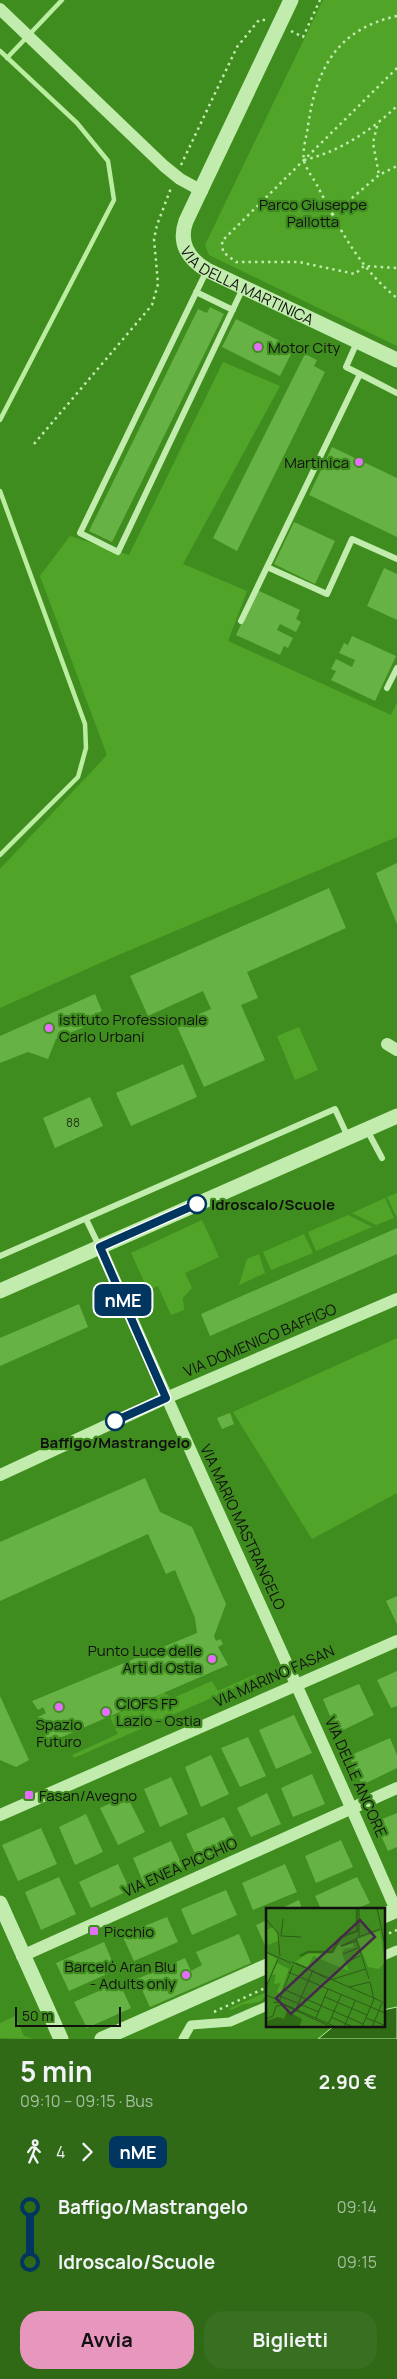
<!DOCTYPE html>
<html lang="it">
<meta charset="utf-8">
<style>
body{margin:0;font-family:Manrope,sans-serif;background:#386f20;color:#f1f3f6;height:100vh;display:flex;flex-direction:column;font-size:19px;white-space:nowrap}
*{box-sizing:border-box;margin:0}
p{font-size:16px;color:#a8bfa1}
.icon{flex:none;width:28px;height:28px;fill:none;stroke:currentColor;stroke-width:2;stroke-linecap:round;stroke-linejoin:round}
.map{position:relative;height:2039px;overflow:hidden}
.sheet{display:flex;flex-direction:column;background:#306a17;flex:1}
.sheet>*{flex:none}
.badge{padding:0 10px;border-radius:8px;font-size:18px;line-height:32px}
.scale{position:absolute;left:15px;bottom:12px;width:106px;box-sizing:border-box;padding-left:5px;border:2px solid #111;border-top:0;font-size:14px;line-height:18px;white-space:nowrap;color:#111;-webkit-text-stroke:4px #408d1f;paint-order:stroke}
.map>.badge{position:absolute;translate:-50% -50%;box-shadow:0 0 0 2px #fff}
.legs{display:flex;align-items:center;gap:8px;height:55px;padding:0 20px;font-size:16px}
.legs p{margin-inline-start:auto}
.headline{display:flex;align-items:center;justify-content:space-between;height:85px;padding:0 20px}
h1{font-size:28px;font-weight:700;line-height:38px}
.primary-button{display:flex;gap:10px;margin-top:auto;padding:10px 20px}
.primary-button a{flex:1;height:58px;border-radius:20px;background:#e797bd;color:#111;font-size:20px;font-weight:700;line-height:58px;text-align:center}
.primary-button a+a{background:#386f20;color:#f1f3f6}
ul{padding:0 20px;list-style:none}
li{display:flex;align-items:center;gap:18px;height:55px;font-size:19px}
li i{display:grid;place-items:center;width:8px;height:100%;margin:0 6px;background:currentColor}
li i::after{content:'';width:12px;height:12px;margin:-6px;border:4px solid;border-radius:50%;background:#306a17}
li p{margin-inline-start:auto}
li:first-child i{background:linear-gradient(#0000 50%,currentColor 0)}
li:last-child i{background:linear-gradient(currentColor 50%,#0000 0)}
.map>svg:first-child{display:block}
.green{fill:#50a529}
.water{fill:#2f6b15;stroke:#baeda0}
.lines{fill:none;stroke-linecap:round;stroke-linejoin:round}
.stream{stroke:#baeda0;stroke-width:4.5}
.building{fill:#66b244}
.path{stroke:#c1ecad;stroke-width:2.5;stroke-dasharray:2.5 4;stroke-linecap:butt}
.service{stroke:#c1ecad;stroke-width:6}
.pedestrian{stroke:#c1ecad;stroke-width:9}
.minor{stroke:#c1ecad;stroke-width:12}
.tertiary{stroke:#c1ecad;stroke-width:15}
.line-1-casing{stroke:#fff;stroke-width:11}
.line-1{stroke:#00365f;stroke-width:8}
.poi-dot{fill:#e46dfa;stroke:#408d1f;stroke-width:2}
.stop-1-dot{fill:#fff;stroke:#00365f;stroke-width:2.5}
.labels{text-anchor:middle;dominant-baseline:central;stroke-width:4.5;stroke-linejoin:round;paint-order:stroke}
.number-label{font-size:12px;fill:#26391e}
.park-label{font-size:15px;fill:#111;stroke:#408d1f}
.street-label{font-size:15px;fill:#111;stroke:#408d1f}
.poi-label{font-size:15px;fill:#111;stroke:#408d1f;text-anchor:start}
.stop-label{font-size:15px;font-weight:bold;fill:#111;stroke:#408d1f;text-anchor:start}
.inset-river{fill:none;stroke:#2f6b15;stroke-width:2.5}
.inset-road{fill:none;stroke:#2d5b19;stroke-width:1}
.view{fill:#46284b;fill-opacity:0.15;stroke:#46284b;stroke-width:2.5}
.inset-edge{fill:none;stroke:#111;stroke-width:2.5}
</style>
<div class="map">
<svg width="397" height="2039" viewBox="0 0 397 2039">
<rect width="100%" height="100%" fill="#408d1f"/>
<path class="green" d="M 323,0 L 397,0 L 397,346 L 209,255 L 205,245 Z
M 223,362 L 280,386 L 183,564 L 247,591 L 228,641 L 391,715 L 397,702 L 397,837 L 109,959 L 0,1008 L 0,869 L 107,755 L 40,576 L 70,536 L 129,555 Z
M 299,1027 L 318,1070 L 295,1080 L 277,1036 Z
M 397,1193 L 397,1215 L 396,1216 L 387,1197 Z
M 385,1198 L 394,1218 L 376,1225 L 352,1213 Z
M 348,1215 L 372,1227 L 316,1251 L 308,1232 Z
M 202,1220 L 219,1257 L 185,1273 L 192,1288 L 183,1298 L 184,1310 L 171,1315 L 158,1286 L 148,1290 L 131,1253 Z
M 304,1234 L 313,1253 L 271,1270 L 263,1252 Z
M 259,1254 L 265,1273 L 239,1285 L 247,1259 Z
M 397,1338 L 397,1493 L 312,1539 L 233,1412 Z
M 256,1674 L 255,1679 L 74,1758 L 72,1755 L 118,1734 L 110,1717 L 164,1693 L 173,1698 L 212,1681 L 218,1691 Z
M 267,1992 C 263,2004 256,2002 245,2004 C 241,2004 235,2009 230,2010 L 230,2008 Z
M 15,2016 L 24,2036 L 33,2039 L 0,2038 L 0,2023 Z"/>
<path class="water" d="M 397,2007 L 397,2039 L 318,2039 L 335,2025 L 383,2025 L 383,2010 Z"/>
<g class="lines">
<path class="stream" d="M 0,51 L 77,123 L 108,161 L 114,200 L 0,420
M 7,58 L 62,0
M 0,491 L 85,724 L 86,748 L 78,777 L 0,855"/>
</g>
<path class="building" d="M 210,307 L 224,314 L 112,542 L 89,531 L 198,309 L 207,313 Z
M 236,319 L 294,348 L 280,376 L 222,347 Z
M 305,354 L 317,360 L 314,366 L 325,372 L 237,551 L 213,538 Z
M 332,447 L 397,478 L 397,537 L 309,495 Z
M 294,522 L 335,541 L 315,584 L 274,564 Z
M 384,568 L 397,574 L 397,620 L 367,606 Z
M 257,590 L 300,610 L 296,619 L 301,622 L 296,632 L 280,624 L 277,630 L 293,638 L 288,648 L 284,646 L 280,655 L 236,635 Z
M 352,636 L 396,656 L 375,701 L 331,680 L 336,671 L 331,669 L 336,659 L 352,667 L 355,660 L 339,653 L 344,643 L 348,645 Z
M 397,863 L 397,924 L 376,873 Z
M 329,888 L 346,928 L 247,972 L 258,998 L 241,1005 L 265,1060 L 204,1087 L 176,1024 L 211,1009 L 203,991 L 148,1016 L 130,976 Z
M 95,994 L 102,1011 L 96,1014 L 98,1021 L 56,1039 L 48,1059 L 28,1052 L 0,1063 L 0,1036 Z
M 183,1064 L 197,1097 L 131,1126 L 116,1093 Z
M 90,1097 L 103,1126 L 55,1148 L 43,1118 Z
M 397,1228 L 397,1254 L 210,1336 L 201,1314 Z
M 79,1304 L 88,1327 L 0,1366 L 0,1338 Z
M 230,1413 L 234,1424 L 222,1429 L 217,1418 Z
M 145,1478 L 160,1512 L 192,1527 L 226,1604 L 214,1636 L 216,1641 L 220,1639 L 223,1644 L 218,1647 L 228,1665 L 48,1743 L 38,1717 L 46,1713 L 43,1707 L 38,1710 L 32,1701 L 197,1633 L 195,1618 L 175,1570 L 166,1574 L 148,1534 L 0,1601 L 0,1542 Z
M 397,1596 L 397,1624 L 386,1601 Z
M 397,1671 L 397,1706 L 391,1708 L 377,1680 Z
M 359,1684 L 374,1715 L 337,1733 L 323,1699 Z
M 0,1696 L 29,1760 L 16,1767 L 0,1760 Z
M 294,1715 L 312,1753 L 276,1769 L 259,1730 Z
M 248,1737 L 266,1776 L 240,1787 L 221,1748 Z
M 390,1738 L 397,1755 L 397,1768 L 362,1785 L 349,1756 Z
M 211,1755 L 229,1794 L 201,1807 L 185,1767 Z
M 312,1774 L 325,1804 L 293,1817 L 281,1788 Z
M 171,1777 L 188,1814 L 160,1827 L 144,1789 Z
M 267,1793 L 281,1824 L 251,1837 L 237,1808 Z
M 127,1796 L 145,1832 L 118,1845 L 100,1808 Z
M 397,1813 L 397,1847 L 388,1851 L 375,1822 Z
M 86,1814 L 103,1852 L 75,1865 L 59,1827 Z
M 224,1817 L 237,1843 L 198,1860 L 186,1834 Z
M 41,1828 L 57,1864 L 18,1881 L 2,1845 Z
M 341,1840 L 353,1867 L 316,1883 L 305,1856 Z
M 171,1841 L 183,1867 L 144,1884 L 133,1858 Z
M 118,1864 L 130,1890 L 91,1908 L 79,1882 Z
M 285,1864 L 297,1892 L 253,1910 L 242,1883 Z
M 59,1877 L 76,1914 L 41,1930 L 25,1892 Z
M 357,1877 L 370,1903 L 356,1909 L 321,1909 L 315,1896 Z
M 226,1890 L 237,1915 L 192,1935 L 181,1909 Z
M 299,1900 L 302,1909 L 280,1909 Z
M 167,1917 L 178,1942 L 134,1961 L 122,1935 Z
M 267,1920 L 267,1950 L 256,1925 Z
M 239,1934 L 251,1963 L 150,2007 L 137,1979 L 185,1958 L 191,1971 L 202,1965 L 196,1952 Z
M 104,1942 L 116,1970 L 69,1991 L 56,1963 Z
M 119,1982 L 131,2008 L 87,2028 L 74,2002 Z"/>
<g class="lines">
<path class="path" d="M 397,16 C 337,29 316,69 308,126 C 307,135 302,150 304,160 C 305,168 314,179 318,187 C 339,228 360,269 397,298
M 291,31 L 303,37 L 320,0
M 397,68 L 222,241 L 223,252 L 236,262 L 299,262 L 355,274 L 364,266 L 397,268
M 377,126 L 373,143 L 379,175
M 304,160 C 339,152 372,130 397,106
M 181,165 L 237,47 L 259,20 L 266,20
M 332,215 L 379,175 L 397,166
M 34,444 L 152,305 L 158,284 L 154,239 L 157,225 L 171,188
M 383,1936 L 397,1930
M 214,2012 L 267,1987"/>
<path class="service" d="M 207,270 L 80,533 L 118,552 L 243,288
M 196,292 L 233,310
M 360,374 L 397,393
M 267,567 L 327,594 L 352,539 L 397,559
M 241,621 L 360,374 L 346,367 L 357,342
M 387,688 L 397,668
M 367,1130 L 382,1158
M 86,1219 L 99,1246
M 0,1256 L 335,1109 L 348,1137"/>
<path class="pedestrian" d="M 383,1956 L 397,1950
M 183,2039 L 191,2025 L 230,2022 L 267,2006"/>
<path class="minor" d="M 0,9 L 164,166 L 180,179 L 202,191
M 387,1044 L 397,1050
M 100,1247 C 197,1469 300,1688 396,1910
M 0,1475 L 166,1398 L 397,1299
M 0,1815 L 397,1641
M 22,1956 L 397,1788"/>
<g class="tertiary">
<path id="s1" d="M 291,0 L 186,221 C 178,243 188,259 207,270 L 397,360"/>
<path d="M 0,1291 L 397,1116"/>
<path d="M 0,1903 L 61,2039"/>
<path d="M 383,1916 L 397,1910"/>
<path d="M 102,2039 L 267,1966"/>
</g>
</g>
<g class="lines">
<g class="line-1-casing">
<path id="line-1" d="M 115,1421 L 166,1398 L 100,1247 L 197,1204"/>
</g>
<use href="#line-1" class="line-1"/>
</g>
<g class="poi-dot">
<circle cx="258" cy="347" r="5"/>
<circle cx="359" cy="462" r="5"/>
<circle cx="49" cy="1028" r="5"/>
<circle cx="212" cy="1659" r="5"/>
<circle cx="59" cy="1707" r="5"/>
<circle cx="106" cy="1712" r="5"/>
<rect x="24" y="1790" width="10" height="10" rx="2.5"/>
<rect x="89" y="1926" width="10" height="10" rx="2.5"/>
<circle cx="186" cy="1975" r="5"/>
</g>
<g class="stop-1-dot">
<circle cx="197" cy="1204" r="9"/>
<circle cx="115" cy="1421" r="9"/>
</g>
<g class="labels">
<g class="number-label">
<text x="73" y="1122">88</text>
</g>
<g class="park-label">
<text x="313" y="204">Parco Giuseppe<tspan x="313" dy="17">Pallotta</tspan></text>
</g>
<g class="street-label">
<text stroke="none"><textPath href="#s1" startOffset="346">VIA DELLA MARTINICA</textPath></text>
<text transform="translate(260 1340) rotate(-23)">VIA DOMENICO BAFFIGO</text>
<text transform="translate(243 1527) rotate(65)">VIA MARIO MASTRANGELO</text>
<text transform="translate(274 1676) rotate(-24)">VIA MARINO FASAN</text>
<text transform="translate(356 1777) rotate(66)">VIA DELLE ANCORE</text>
<text transform="translate(180 1867) rotate(-24)">VIA ENEA PICCHIO</text>
</g>
<g class="poi-label">
<text x="268" y="347">Motor City</text>
<text x="349" y="462" text-anchor="end">Martinica</text>
<text x="59" y="1019">istituto Professionale<tspan x="59" dy="17">Carlo Urbani</tspan></text>
<text x="202" y="1650" text-anchor="end">Punto Luce delle<tspan x="202" dy="17">Arti di Ostia</tspan></text>
<text x="116" y="1703">CIOFS FP<tspan x="116" dy="17">Lazio - Ostia</tspan></text>
<text x="59" y="1724" text-anchor="middle">Spazio<tspan x="59" dy="17">Futuro</tspan></text>
<text x="39" y="1795">Fasan/Avegno</text>
<text x="104" y="1931">Picchio</text>
<text x="176" y="1966" text-anchor="end">Barceló Aran Blu<tspan x="176" dy="17">- Adults only</tspan></text>
</g>
<g class="stop-label">
<text x="211" y="1204">Idroscalo/Scuole</text>
<text x="115" y="1442" text-anchor="middle">Baffigo/Mastrangelo</text>
</g>
</g>
<g transform="translate(266 1908)">
<rect width="119" height="119" fill="#408d1f"/>
<path d="M 8,19 L 14,32 L 2,37 L 0,22 ZM 114,23 L 119,54 L 113,61 L 102,59 L 91,31 ZM 87,35 L 88,39 L 78,41 L 76,46 L 83,63 L 47,48 L 42,59 L 29,54 L 42,45 L 67,45 L 72,36 L 76,39 ZM 0,45 L 11,51 L 0,78 ZM 11,55 L 23,61 L 14,86 L 11,84 L 15,75 L 8,76 L 10,66 L 6,67 Z" fill="#50a529"/>
<path d="M 21,103 L 36,111 L 33,119 L 0,119 L 0,113 L 12,109 L 18,111 Z" fill="#2f6b15"/>
<path class="inset-river" d="M 34,48 L 42,44 L 66,44 L 75,29 L 91,23 L 91,0"/>
<path class="inset-road" d="M 93,0 L 93,28M 111,0 L 119,37M 0,11 L 12,25 L 14,48M 15,28 L 17,11M 15,28 L 35,29M 90,31 L 75,38 L 91,33M 0,44 L 25,55M 77,46 L 92,40M 26,54 L 119,95M 80,54 L 94,48M 30,55 L 60,70M 27,57 L 13,94 L 70,119M 22,64 L 119,105M 103,71 L 90,30 L 114,21M 64,72 L 100,61M 104,74 L 108,91M 0,79 L 12,51M 83,79 L 104,74M 17,81 L 97,116M 0,87 L 10,91 L 12,95 L 7,94M 14,88 L 53,104M 59,89 L 101,107M 10,98 L 18,97 L 65,119M 30,101 L 47,62M 65,109 L 87,119M 50,110 L 62,81M 100,110 L 118,117M 0,111 L 7,108 L 10,98M 63,115 L 75,87M 78,119 L 89,93M 96,119 L 108,91M 106,119 L 116,95"/>
<path class="view" d="M 94,12 L 109,29 L 25,106 L 10,90 Z"/>
<rect width="119" height="119" class="inset-edge"/>
</g>
</svg>
<div class="scale">50 m</div>
<b class="badge" style="left:123px;top:1300px;background:#00365f;color:#fff">nME</b>
</div>
<section class="sheet">
<div class="headline"><div><h1>5 min</h1><p>09:10 – 09:15 · Bus</p></div><b>2.90 €</b></div>
<div class="legs"><svg class="icon" aria-label="walk" viewBox="0 0 24 24"><circle cx="13" cy="4" r="2"/><path d="M13 8l-2 6 4 7M11 14l-3 7M7 12l3-4h3l4 4"/></svg>4<svg class="icon" aria-label="forward" viewBox="0 0 24 24"><path d="M9 5l7 7-7 7"/></svg><b class="badge" style="background:#00365f;color:#fff">nME</b></div>
<ul>
<li><i style="color:#00365f"></i><b>Baffigo/Mastrangelo</b><p>09:14</p></li>
<li><i style="color:#00365f"></i><b>Idroscalo/Scuole</b><p>09:15</p></li>
</ul>
<div class="primary-button"><a>Avvia</a><a>Biglietti</a></div>
</section>
